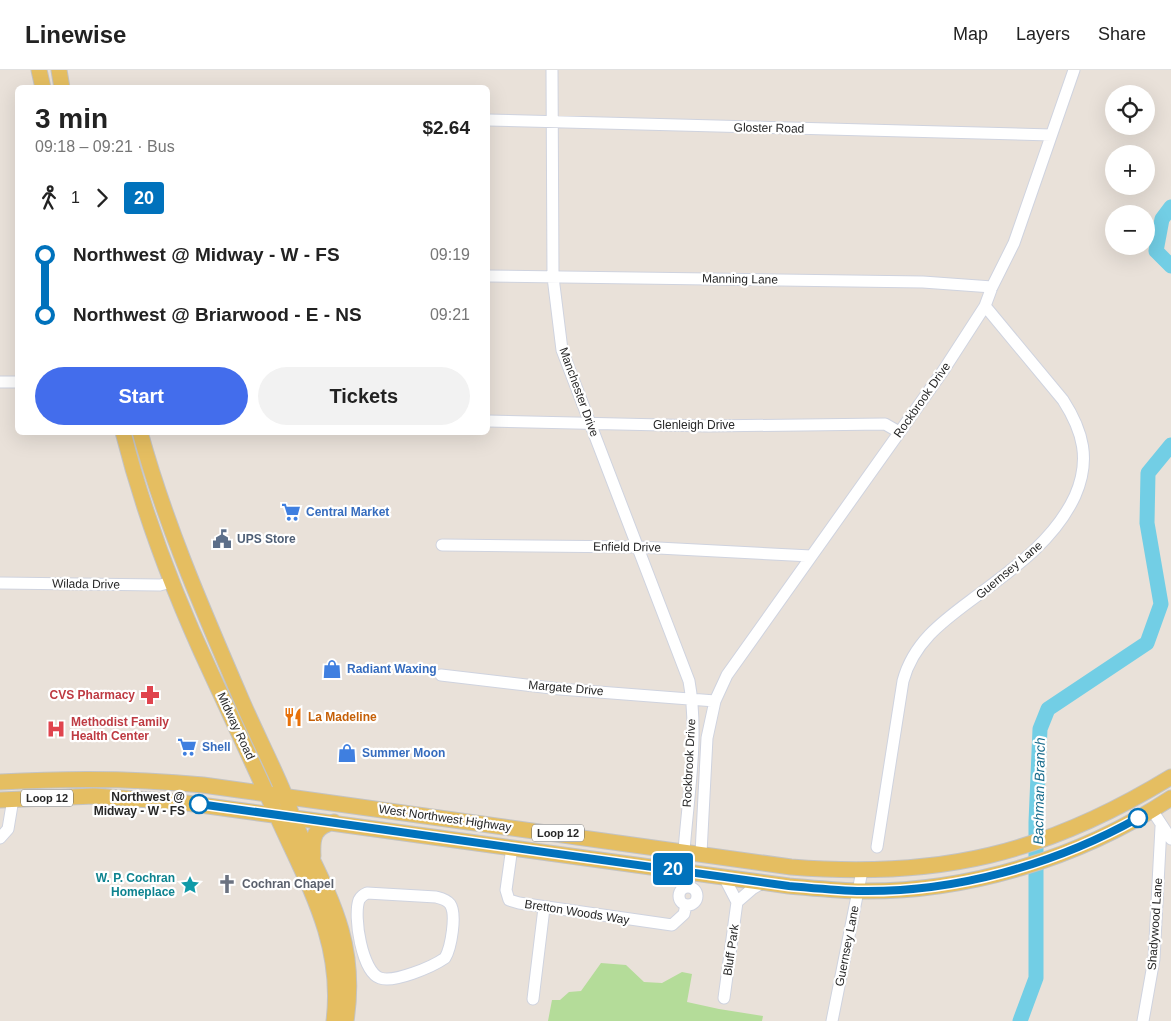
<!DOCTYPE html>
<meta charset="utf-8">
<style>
body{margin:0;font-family:Arial,sans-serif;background:#f2f2f2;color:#222;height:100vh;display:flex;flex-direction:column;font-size:19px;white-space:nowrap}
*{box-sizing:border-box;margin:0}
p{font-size:16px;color:#767676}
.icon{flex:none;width:28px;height:28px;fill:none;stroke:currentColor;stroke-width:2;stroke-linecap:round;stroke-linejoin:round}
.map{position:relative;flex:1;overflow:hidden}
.sheet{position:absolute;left:15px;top:15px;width:475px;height:350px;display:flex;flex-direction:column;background:#fff;border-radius:8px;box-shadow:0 5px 20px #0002}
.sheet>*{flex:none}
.badge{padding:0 10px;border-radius:4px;font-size:18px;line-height:32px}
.buttons{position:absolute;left:1105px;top:15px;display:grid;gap:10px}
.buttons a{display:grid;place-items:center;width:50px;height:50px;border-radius:50%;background:#fff;box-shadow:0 5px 20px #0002;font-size:25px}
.map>.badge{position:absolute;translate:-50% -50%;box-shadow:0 0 0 2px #fff}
.legs{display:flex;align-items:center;gap:8px;height:55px;padding:0 20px;font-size:16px}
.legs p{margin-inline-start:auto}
.summary{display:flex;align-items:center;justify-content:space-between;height:85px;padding:0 20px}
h1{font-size:28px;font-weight:600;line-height:38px}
.button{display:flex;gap:10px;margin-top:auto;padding:10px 20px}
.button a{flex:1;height:58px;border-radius:30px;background:#436dec;color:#fff;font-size:20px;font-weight:600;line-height:58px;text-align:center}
.button a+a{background:#f2f2f2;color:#222}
ul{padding:0 20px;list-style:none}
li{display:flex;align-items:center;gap:18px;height:60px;font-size:19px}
li i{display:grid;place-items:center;width:8px;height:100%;margin:0 6px;background:currentColor}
li i::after{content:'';width:12px;height:12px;margin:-6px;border:4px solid;border-radius:50%;background:#fff}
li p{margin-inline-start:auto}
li:first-child i{background:linear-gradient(#0000 50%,currentColor 0)}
li:last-child i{background:linear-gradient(currentColor 50%,#0000 0)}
header{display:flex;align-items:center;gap:30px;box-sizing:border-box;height:70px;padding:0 25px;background:#fff;border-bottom:1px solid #e0e0e0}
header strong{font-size:24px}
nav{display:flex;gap:28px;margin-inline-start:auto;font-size:18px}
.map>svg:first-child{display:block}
.green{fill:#b4dc99}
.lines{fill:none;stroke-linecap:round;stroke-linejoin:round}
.river{stroke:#72cee5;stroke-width:15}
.minor-casing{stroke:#cfd3df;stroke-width:13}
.major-casing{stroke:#c3c3c3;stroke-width:17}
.minor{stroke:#fff;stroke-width:11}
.major{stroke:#e5be61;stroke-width:15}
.line-1-casing{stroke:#fff;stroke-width:11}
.line-1{stroke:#0072bc;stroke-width:8}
.stop-1-dot{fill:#fff;stroke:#0072bc;stroke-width:2.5}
.labels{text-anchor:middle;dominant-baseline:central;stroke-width:4.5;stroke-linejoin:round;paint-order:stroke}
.shield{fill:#fff;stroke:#686868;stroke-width:1}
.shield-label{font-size:11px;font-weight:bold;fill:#272727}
.street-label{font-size:12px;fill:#272727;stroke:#fff}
.shop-label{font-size:12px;font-weight:bold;fill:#366cbe;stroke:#fff;text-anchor:start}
.service-label{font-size:12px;font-weight:bold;fill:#4e5e75;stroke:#fff;text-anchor:start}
.health-label{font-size:12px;font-weight:bold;fill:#be3a42;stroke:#fff;text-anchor:end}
.food-label{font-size:12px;font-weight:bold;fill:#c56008;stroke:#fff;text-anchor:start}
.stop-label{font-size:12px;font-weight:bold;fill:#272727;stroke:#fff;text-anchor:end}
.culture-label{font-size:12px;font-weight:bold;fill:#0d838f;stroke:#fff;text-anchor:end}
.worship-label{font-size:12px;font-weight:bold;fill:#5b616d;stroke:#fff;text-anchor:start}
.water-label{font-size:14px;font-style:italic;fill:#166b8c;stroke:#fff}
</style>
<header>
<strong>Linewise</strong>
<nav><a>Map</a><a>Layers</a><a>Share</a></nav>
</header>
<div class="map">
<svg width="1171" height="951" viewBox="0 0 1171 951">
<rect width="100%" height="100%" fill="#e9e1d9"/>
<path class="green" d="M 601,893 L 626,895 L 644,912 L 662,913 L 682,902 L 692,904 L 687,932 L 719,939 L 763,946 L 762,951 L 548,951 L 552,930 L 560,930 L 569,922 L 581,921 Z"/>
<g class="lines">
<path class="river" d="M 1171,137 L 1162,149 L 1156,181 L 1171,196
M 1020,951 L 1036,908 L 1036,752 L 1040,659 L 1048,639 L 1147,573 L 1161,534 L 1147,453 L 1148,403 L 1171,375"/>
<g class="minor-casing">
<path id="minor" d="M 552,0 L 553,207 L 562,280 L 689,611 C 699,666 688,726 684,781
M 488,50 L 1051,65
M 488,206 L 923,212 L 992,217
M 0,312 L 18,312
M 488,351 L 707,356 L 885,354 L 899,362
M 442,475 L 639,477 L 811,486
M 0,513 L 160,515 L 172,512
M 441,605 L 560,619 L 715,631 L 727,605 L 943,301 L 985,236 L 992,217 L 1014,173 L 1074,0
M 1152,740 L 1171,769
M 0,768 L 8,759 L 13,729
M 512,777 L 506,820 L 509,830 L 519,833 L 672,855 L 684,844 L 686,835
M 877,777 L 903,611 C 914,570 946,549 978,525 C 1016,497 1055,469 1075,426 C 1091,390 1083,361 1063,330 L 985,236
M 701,783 L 707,668 L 715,631
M679 826a9 9 0 1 1 18 0a9 9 0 1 1-18 0Z
M 367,823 L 436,827 C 440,828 446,829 450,834 C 457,844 451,878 445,888 C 432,897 394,913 380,908 C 362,902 353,846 359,830 C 361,826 363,825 367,823 Z
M 737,832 L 752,819 L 764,812
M 724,928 L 737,832 L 724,807
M 533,929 L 544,838
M 832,951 L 862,801
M 1143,951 L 1154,889 L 1161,757"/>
</g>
<g class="major-casing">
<path id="major" d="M 39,0 L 43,18
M 59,0 L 62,18
M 123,362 C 144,445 175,526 211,603 C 235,655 259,706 282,757 C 312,822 343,877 334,951
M 140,362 C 165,453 202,538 239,624 C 252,655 267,684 280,714 C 287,729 291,745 298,760 C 330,827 358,873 346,951
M 0,712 C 69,708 135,708 203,715 L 791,797 C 939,809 1045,784 1171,707
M 0,730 L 94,726 L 179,732 L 789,816 C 812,818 834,820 857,821 C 966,823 1080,788 1171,728
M 313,786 C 312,767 314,757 334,752"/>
</g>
<use href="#minor" class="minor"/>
<use href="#major" class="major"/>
</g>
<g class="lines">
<g class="line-1-casing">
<path id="line-1" d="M 199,734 L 789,816 C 812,818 834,820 857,821 C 954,823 1054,795 1138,748"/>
</g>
<use href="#line-1" class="line-1"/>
</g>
<defs>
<g id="supermarket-bare" transform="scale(1.5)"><path d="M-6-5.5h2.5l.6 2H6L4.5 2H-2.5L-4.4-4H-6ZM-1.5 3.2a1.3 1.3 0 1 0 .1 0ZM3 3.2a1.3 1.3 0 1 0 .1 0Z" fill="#3f7fe0" stroke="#fff" stroke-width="2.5" paint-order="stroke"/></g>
<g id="civic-bare" transform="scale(1.5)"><path d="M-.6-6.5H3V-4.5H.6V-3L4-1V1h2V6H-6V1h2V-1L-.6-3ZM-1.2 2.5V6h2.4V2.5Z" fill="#5c6f8a" stroke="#fff" stroke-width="2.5" paint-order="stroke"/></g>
<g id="shop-bare" transform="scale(1.5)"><path d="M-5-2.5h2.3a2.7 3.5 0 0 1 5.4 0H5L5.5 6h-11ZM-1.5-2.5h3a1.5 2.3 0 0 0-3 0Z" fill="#3f7fe0" stroke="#fff" stroke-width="2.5" paint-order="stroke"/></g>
<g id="pharmacy-bare" transform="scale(1.5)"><path d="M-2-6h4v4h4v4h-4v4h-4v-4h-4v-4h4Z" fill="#e0444e" stroke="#fff" stroke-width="2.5" paint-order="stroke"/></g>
<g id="restaurant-bare" transform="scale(1.5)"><path d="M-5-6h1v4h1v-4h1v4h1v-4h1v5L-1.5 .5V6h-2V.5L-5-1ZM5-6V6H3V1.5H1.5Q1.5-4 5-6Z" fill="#e8710a" stroke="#fff" stroke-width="2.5" paint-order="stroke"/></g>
<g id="hospital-bare" transform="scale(1.5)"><path d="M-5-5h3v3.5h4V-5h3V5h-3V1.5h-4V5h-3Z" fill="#e0444e" stroke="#fff" stroke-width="2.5" paint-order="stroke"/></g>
<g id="church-bare" transform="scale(1.5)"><path d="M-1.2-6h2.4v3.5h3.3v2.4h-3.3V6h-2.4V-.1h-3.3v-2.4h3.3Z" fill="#6b7280" stroke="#fff" stroke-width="2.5" paint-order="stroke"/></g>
<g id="sight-bare" transform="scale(1.5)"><path d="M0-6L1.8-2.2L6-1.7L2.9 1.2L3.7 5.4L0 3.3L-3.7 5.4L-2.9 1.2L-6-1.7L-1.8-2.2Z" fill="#0f9aa8" stroke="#fff" stroke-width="2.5" paint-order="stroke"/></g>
</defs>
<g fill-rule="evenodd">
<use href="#supermarket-bare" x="291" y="442"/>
<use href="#civic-bare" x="222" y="469"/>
<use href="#shop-bare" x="332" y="599"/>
<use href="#pharmacy-bare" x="150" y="625"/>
<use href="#restaurant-bare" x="293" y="647"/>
<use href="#hospital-bare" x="56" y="659"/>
<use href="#supermarket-bare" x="187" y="677"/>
<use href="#shop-bare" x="347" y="683"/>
<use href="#church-bare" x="227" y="814"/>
<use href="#sight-bare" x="190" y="815"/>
</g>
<g class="stop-1-dot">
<circle cx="199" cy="734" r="9"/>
<circle cx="1138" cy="748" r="9"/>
</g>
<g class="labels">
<g class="shield">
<rect x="21" y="719.5" width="52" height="17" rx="4"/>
<rect x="532" y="754.5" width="52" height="17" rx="4"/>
</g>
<g class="shield-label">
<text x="47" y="728">Loop 12</text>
<text x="558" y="763">Loop 12</text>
</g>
<g class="street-label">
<text transform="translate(769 58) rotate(1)">Gloster Road</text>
<text transform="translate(740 209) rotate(1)">Manning Lane</text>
<text transform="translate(579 322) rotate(70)">Manchester Drive</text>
<text transform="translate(922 330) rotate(-55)">Rockbrook Drive</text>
<text x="694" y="355">Glenleigh Drive</text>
<text transform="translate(627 477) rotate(1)">Enfield Drive</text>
<text transform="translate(1009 500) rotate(-40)">Guernsey Lane</text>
<text transform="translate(86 514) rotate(1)">Wilada Drive</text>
<text transform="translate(566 618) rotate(5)">Margate Drive</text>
<text transform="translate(236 656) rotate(65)">Midway Road</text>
<text transform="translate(689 693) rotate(-87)">Rockbrook Drive</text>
<text transform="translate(445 748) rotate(8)">West Northwest Highway</text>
<text transform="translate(577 842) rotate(9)">Bretton Woods Way</text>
<text transform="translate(1155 854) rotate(-86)">Shadywood Lane</text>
<text transform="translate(847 876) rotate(-79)">Guernsey Lane</text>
<text transform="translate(731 880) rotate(-82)">Bluff Park</text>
</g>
<g class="shop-label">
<text x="306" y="442">Central Market</text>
<text x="347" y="599">Radiant Waxing</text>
<text x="202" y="677">Shell</text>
<text x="362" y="683">Summer Moon</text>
</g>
<g class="service-label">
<text x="237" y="469">UPS Store</text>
</g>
<g class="health-label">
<text x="135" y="625">CVS Pharmacy</text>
<text x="71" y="652" text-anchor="start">Methodist Family<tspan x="71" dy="14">Health Center</tspan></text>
</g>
<g class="food-label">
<text x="308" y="647">La Madeline</text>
</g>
<g class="stop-label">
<text x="185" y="727">Northwest @<tspan x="185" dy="14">Midway - W - FS</tspan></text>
</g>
<g class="culture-label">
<text x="175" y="808">W. P. Cochran<tspan x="175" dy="14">Homeplace</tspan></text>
</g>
<g class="worship-label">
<text x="242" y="814">Cochran Chapel</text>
</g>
<g class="water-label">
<text transform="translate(1039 721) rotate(-89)">Bachman Branch</text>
</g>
</g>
</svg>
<div class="buttons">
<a><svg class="icon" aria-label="locate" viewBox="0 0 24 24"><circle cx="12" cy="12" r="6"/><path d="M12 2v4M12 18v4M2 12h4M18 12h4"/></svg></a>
<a>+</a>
<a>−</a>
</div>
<b class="badge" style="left:673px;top:799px;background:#0072bc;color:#fff">20</b>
<section class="sheet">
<div class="summary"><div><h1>3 min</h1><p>09:18 – 09:21 · Bus</p></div><b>$2.64</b></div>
<div class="legs"><svg class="icon" aria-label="walk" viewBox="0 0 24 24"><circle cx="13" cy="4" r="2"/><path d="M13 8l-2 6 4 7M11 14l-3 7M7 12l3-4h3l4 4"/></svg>1<svg class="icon" aria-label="forward" viewBox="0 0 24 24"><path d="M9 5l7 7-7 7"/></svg><b class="badge" style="background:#0072bc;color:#fff">20</b></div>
<ul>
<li><i style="color:#0072bc"></i><b>Northwest @ Midway - W - FS</b><p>09:19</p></li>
<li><i style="color:#0072bc"></i><b>Northwest @ Briarwood - E - NS</b><p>09:21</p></li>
</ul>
<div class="button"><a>Start</a><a>Tickets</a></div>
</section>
</div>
